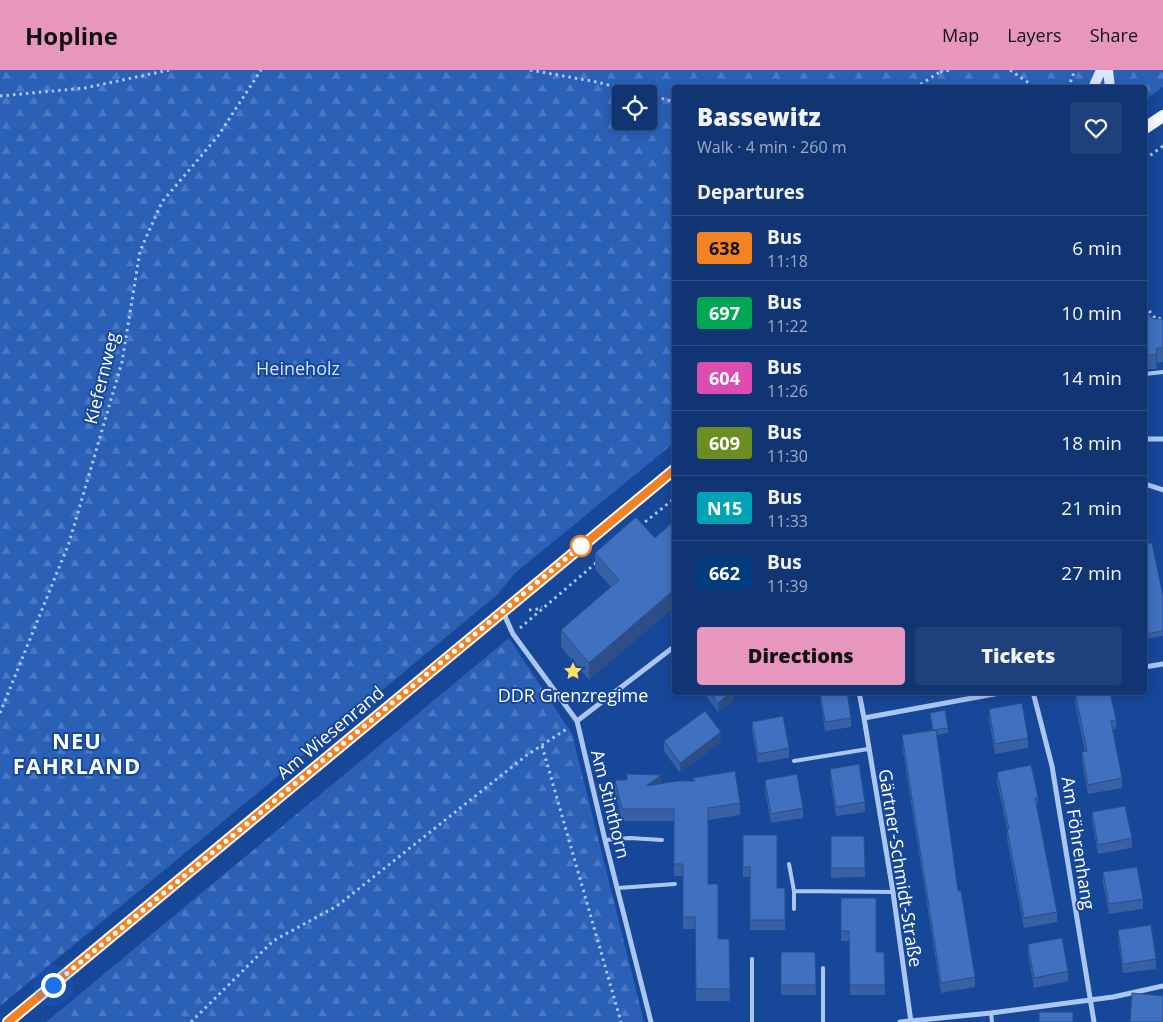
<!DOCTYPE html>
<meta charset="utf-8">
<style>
body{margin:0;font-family:"Open Sans",sans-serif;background:#1e407b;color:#f1f3f6;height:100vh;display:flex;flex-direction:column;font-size:19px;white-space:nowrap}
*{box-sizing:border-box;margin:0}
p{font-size:16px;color:#9cabc4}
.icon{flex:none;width:28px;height:28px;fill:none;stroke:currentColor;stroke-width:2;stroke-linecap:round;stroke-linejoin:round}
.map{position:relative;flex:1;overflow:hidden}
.panel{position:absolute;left:672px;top:15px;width:475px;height:610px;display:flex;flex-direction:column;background:#113573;border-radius:5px;box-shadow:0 2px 12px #0003,0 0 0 1px #305085}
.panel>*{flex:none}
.badge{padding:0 10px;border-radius:4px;font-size:18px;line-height:32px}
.fabs{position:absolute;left:612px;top:15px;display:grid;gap:10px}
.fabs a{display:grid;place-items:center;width:45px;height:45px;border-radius:5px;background:#113573;box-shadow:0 2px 12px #0003,0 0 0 1px #305085;font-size:25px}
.you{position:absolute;width:25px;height:25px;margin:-12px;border:4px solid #fff;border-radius:50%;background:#1a73e8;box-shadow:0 0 0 8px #1a73e833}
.map>.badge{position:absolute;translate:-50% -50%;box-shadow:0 0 0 2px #fff}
h2{padding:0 25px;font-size:19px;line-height:45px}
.round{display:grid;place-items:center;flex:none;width:52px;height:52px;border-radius:5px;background:#1e407b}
.overview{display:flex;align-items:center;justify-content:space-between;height:85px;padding:0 25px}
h1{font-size:24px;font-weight:800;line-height:38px}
.action{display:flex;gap:10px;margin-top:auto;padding:10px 25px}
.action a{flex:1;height:58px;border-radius:5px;background:#e797bd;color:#111;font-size:20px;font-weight:800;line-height:58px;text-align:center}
.action a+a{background:#1e407b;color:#f1f3f6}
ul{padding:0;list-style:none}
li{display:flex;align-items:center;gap:15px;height:65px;padding:0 25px;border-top:1px solid #305085}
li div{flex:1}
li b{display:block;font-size:19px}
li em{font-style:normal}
li .badge{min-width:55px;font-weight:700;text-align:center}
header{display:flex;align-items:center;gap:30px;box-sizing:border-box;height:70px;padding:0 25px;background:#e797bd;color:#111}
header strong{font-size:24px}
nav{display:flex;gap:28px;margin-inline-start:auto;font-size:18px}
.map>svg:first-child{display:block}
.forest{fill:url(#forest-firs);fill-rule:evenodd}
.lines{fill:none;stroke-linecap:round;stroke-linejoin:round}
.path{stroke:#acc6f2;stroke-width:3;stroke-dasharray:2.5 4;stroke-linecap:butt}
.lane{stroke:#acc6f2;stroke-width:4}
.street{stroke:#acc6f2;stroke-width:5}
.secondary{stroke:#dae7fc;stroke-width:10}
.primary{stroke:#f6f9ff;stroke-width:12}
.wall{fill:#3760a5}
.shaded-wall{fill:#2d4e86}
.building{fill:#4070c0;stroke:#2d4e86}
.line-casing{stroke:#fff;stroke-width:11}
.line{stroke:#f58220;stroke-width:8}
.walk{stroke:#fff;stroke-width:5;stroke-dasharray:0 9}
.stop-dot{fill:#fff;stroke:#f58220;stroke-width:2.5}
.labels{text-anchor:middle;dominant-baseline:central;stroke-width:4;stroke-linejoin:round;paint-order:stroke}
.park-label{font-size:18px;fill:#d3e3fc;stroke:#174799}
.street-label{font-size:18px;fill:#fff;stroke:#174799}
.poi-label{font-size:18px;fill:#fff;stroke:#174799}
.district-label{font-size:22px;font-weight:bold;letter-spacing:1px;fill:#fff;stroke:#174799}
</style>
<header>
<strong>Hopline</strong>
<nav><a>Map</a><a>Layers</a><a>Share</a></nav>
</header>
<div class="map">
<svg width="1163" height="952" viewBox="0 0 1163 952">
<defs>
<pattern id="forest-firs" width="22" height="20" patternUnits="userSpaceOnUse" patternTransform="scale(1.25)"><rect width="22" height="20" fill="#2b60b7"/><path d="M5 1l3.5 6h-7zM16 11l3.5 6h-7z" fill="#4b78c2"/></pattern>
</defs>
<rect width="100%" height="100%" fill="#174799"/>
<path class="forest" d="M 0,0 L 1163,0 L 1163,17 L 1145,30 L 1145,18 L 675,18 L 675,372 L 514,504 L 497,525 L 0,936 ZM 621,24 L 649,24 L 649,51 L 621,51 Z
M 509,568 L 572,664 L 644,952 L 46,952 Z"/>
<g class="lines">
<path class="path" d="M 530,0 L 597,12 L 642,24
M 1010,0 L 1036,18
M 940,2 L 950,0
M 915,18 L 943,0
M 1068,18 L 1075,0
M 649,25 L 675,32
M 0,26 L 85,18 L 169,0
M 1145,89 L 1163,76
M 1145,236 L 1156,249 L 1163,248
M 640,456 L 675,428
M 529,540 L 539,539 L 542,537
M 520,558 L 597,492
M 0,643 L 69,473 L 122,292 L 140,181 L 162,132 L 218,66 L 261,0
M 542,676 L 621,952
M 191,952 L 273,871 L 337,836 L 527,685 L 568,658"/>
<path class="lane" d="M 1145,304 L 1163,302
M 794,691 L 868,679
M 605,770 L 630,768 L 662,770
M 789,794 L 794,821
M 618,818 L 675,814
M 794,839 L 794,821 L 893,822
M 991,943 L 992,952
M 752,952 L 752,889
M 823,952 L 823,898"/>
<path class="street" d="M 1145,369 L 1163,369
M 1145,414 L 1163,420
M 503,542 L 513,564 L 577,651 L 605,770 L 651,952
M 1145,597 L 1163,594
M 859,622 L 864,648 L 1005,622
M 1033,622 L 1052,696 L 1094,952
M 864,648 L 893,822 L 911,952
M 577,651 L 675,576
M 900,952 L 991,943 L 1113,927 L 1163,916"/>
<path class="secondary" d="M 1108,0 L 1110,18
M 1093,18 L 1101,0"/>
<path class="primary" d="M 1145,58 L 1163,46
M 8,952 L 675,399"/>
</g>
<path class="wall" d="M 1145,241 L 1153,249 L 1163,249 L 1163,292 L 1157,293 L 1156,299 L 1145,299 Z
M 675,450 L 675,536 L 589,610 L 561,577 L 561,560 L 611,517 L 595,499 L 595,483 L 655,468 Z
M 1145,452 L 1149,474 L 1163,526 L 1163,566 L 1145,569 Z
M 703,622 L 734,622 L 734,630 L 718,642 Z
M 819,622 L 847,622 L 851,648 L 851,657 L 825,661 Z
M 1075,622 L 1116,650 L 1116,659 L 1113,660 L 1122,708 L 1122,718 L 1088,724 L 1082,692 L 1082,682 L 1085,682 L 1075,632 Z
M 989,639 L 1028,668 L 1028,678 L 995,684 L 989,649 Z
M 930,643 L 948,658 L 948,663 L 936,665 L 958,821 L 975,907 L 975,917 L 941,923 L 902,675 L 902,665 L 933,660 L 930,648 Z
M 752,652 L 789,678 L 789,688 L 758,693 L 752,661 Z
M 664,671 L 721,672 L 680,703 L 664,681 Z
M 830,699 L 865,732 L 865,742 L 836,746 L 830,708 Z
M 997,702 L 1038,727 L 1037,737 L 1057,842 L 1057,852 L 1024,858 L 1007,769 L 1007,759 L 997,712 Z
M 693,708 L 740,733 L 740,745 L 708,750 L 708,814 L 718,869 L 729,869 L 730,931 L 696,931 L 695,859 L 683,859 L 683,806 L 674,806 L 674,751 L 622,751 L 615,722 L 615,710 L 661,713 L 693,711 Z
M 765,710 L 803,738 L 803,748 L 771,753 L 765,720 Z
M 1092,742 L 1132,768 L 1132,778 L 1098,784 L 1092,752 Z
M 743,765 L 777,818 L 785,818 L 785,860 L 750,860 L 750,807 L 743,807 Z
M 831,766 L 864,766 L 865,807 L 831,808 Z
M 1103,802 L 1143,829 L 1143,839 L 1109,844 L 1103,812 Z
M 841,828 L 876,882 L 884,882 L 885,925 L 850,925 L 849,871 L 841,871 Z
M 1118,860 L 1156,889 L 1156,899 L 1123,903 L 1118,869 Z
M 1028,874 L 1068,901 L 1068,911 L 1034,918 L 1028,884 Z
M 781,882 L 815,882 L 816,925 L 781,925 Z"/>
<path class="shaded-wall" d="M 1157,278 L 1157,293 L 1156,299 L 1156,285 Z
M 675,519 L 675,536 L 589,610 L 589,593 Z
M 731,622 L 734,622 L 734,630 L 718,642 L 718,633 Z
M 721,662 L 721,672 L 680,703 L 680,693 Z
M 661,705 L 661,717 L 646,716 Z"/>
<path class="building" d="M 1145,241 L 1146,241 L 1153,249 L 1163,249 L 1163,278 L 1157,278 L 1156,285 L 1145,285 Z
M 636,447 L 655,468 L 675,450 L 675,519 L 589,593 L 561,560 L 619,510 L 595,483 Z
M 1145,452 L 1149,474 L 1152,473 L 1163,526 L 1163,561 L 1145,564 Z
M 710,622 L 731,622 L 718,633 Z
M 820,622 L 847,622 L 851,648 L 825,652 Z
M 1075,622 L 1110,622 L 1116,650 L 1111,651 L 1122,708 L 1088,715 L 1082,682 L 1087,681 Z
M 1022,633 L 1028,668 L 995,674 L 989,639 Z
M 945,640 L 948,658 L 933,660 L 930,643 Z
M 705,641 L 721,662 L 680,693 L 664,671 Z
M 783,646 L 789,678 L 758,684 L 752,652 Z
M 936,660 L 958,821 L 961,821 L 975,907 L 941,913 L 902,665 Z
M 859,694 L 865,732 L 836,737 L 830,699 Z
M 1031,695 L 1038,727 L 1035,728 L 1057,842 L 1024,848 L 1007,759 L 1009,759 L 997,702 Z
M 735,701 L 740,733 L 708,738 L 708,814 L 718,814 L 718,869 L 729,869 L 730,919 L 696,919 L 695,847 L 683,847 L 683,794 L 674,794 L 674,739 L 622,739 L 615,710 L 627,710 L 627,704 L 661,705 L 646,716 L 677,711 L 695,711 L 693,708 Z
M 797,704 L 803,738 L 771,744 L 765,710 Z
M 1125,736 L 1132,768 L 1098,775 L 1092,742 Z
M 743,765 L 777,765 L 777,818 L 785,818 L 785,850 L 750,850 L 750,797 L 743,797 Z
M 831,766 L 864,766 L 865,798 L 831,798 Z
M 1137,797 L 1143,829 L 1109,834 L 1103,802 Z
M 841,828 L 876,828 L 876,882 L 884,882 L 885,915 L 850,915 L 849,861 L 841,861 Z
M 1151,855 L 1156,889 L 1123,894 L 1118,860 Z
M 1062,868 L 1068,901 L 1034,908 L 1028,874 Z
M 781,882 L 815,882 L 816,915 L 781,915 Z
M 1132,923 L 1163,926 L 1163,952 L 1130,952 Z
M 1039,942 L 1073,942 L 1073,952 L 1039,952 Z"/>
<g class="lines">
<g class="line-casing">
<path id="line" d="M 8,952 L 675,399"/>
</g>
<use href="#line" class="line"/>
<path class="walk" d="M 53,915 L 581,476"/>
</g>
<defs>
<g id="sight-bare" transform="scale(1.5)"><path d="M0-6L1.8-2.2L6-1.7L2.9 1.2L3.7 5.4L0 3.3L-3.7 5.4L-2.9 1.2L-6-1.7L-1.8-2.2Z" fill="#ffdf6c" stroke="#174799" stroke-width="2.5" paint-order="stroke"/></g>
</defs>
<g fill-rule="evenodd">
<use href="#sight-bare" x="573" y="601"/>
</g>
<circle class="stop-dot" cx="581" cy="476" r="10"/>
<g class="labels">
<g class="park-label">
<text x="298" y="298">Heineholz</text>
</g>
<g class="street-label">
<text transform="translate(101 308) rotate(-76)">Kiefernweg</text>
<text transform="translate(330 662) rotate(-40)">Am Wiesenrand</text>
<text transform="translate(611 734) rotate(76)">Am Stinthorn</text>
<text transform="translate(1079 773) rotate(81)">Am Föhrenhang</text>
<text transform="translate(901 798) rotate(81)">Gärtner-Schmidt-Straße</text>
</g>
<g class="poi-label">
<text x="573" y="625">DDR Grenzregime</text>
</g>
<g class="district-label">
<text x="77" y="670">NEU<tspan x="77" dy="25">FAHRLAND</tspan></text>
</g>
</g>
</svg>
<div class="fabs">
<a><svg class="icon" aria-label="locate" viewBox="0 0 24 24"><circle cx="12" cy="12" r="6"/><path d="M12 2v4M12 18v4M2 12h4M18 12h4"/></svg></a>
</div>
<div class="you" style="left:53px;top:915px"></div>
<section class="panel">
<div class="overview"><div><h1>Bassewitz</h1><p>Walk · 4 min · 260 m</p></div><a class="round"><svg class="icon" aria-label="heart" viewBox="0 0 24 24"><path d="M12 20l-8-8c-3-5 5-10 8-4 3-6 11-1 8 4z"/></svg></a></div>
<h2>Departures</h2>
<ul>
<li><span class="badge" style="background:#f58220;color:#111">638</span><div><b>Bus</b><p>11:18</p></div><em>6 min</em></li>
<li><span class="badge" style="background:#00a651;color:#fff">697</span><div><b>Bus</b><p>11:22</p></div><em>10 min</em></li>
<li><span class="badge" style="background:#dd4daf;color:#fff">604</span><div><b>Bus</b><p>11:26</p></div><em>14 min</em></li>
<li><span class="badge" style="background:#6b8e23;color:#fff">609</span><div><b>Bus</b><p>11:30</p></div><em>18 min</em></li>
<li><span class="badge" style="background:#00a3b4;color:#fff">N15</span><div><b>Bus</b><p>11:33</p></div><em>21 min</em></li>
<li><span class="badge" style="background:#003b80;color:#fff">662</span><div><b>Bus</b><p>11:39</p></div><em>27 min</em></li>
</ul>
<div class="action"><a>Directions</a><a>Tickets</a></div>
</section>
</div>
